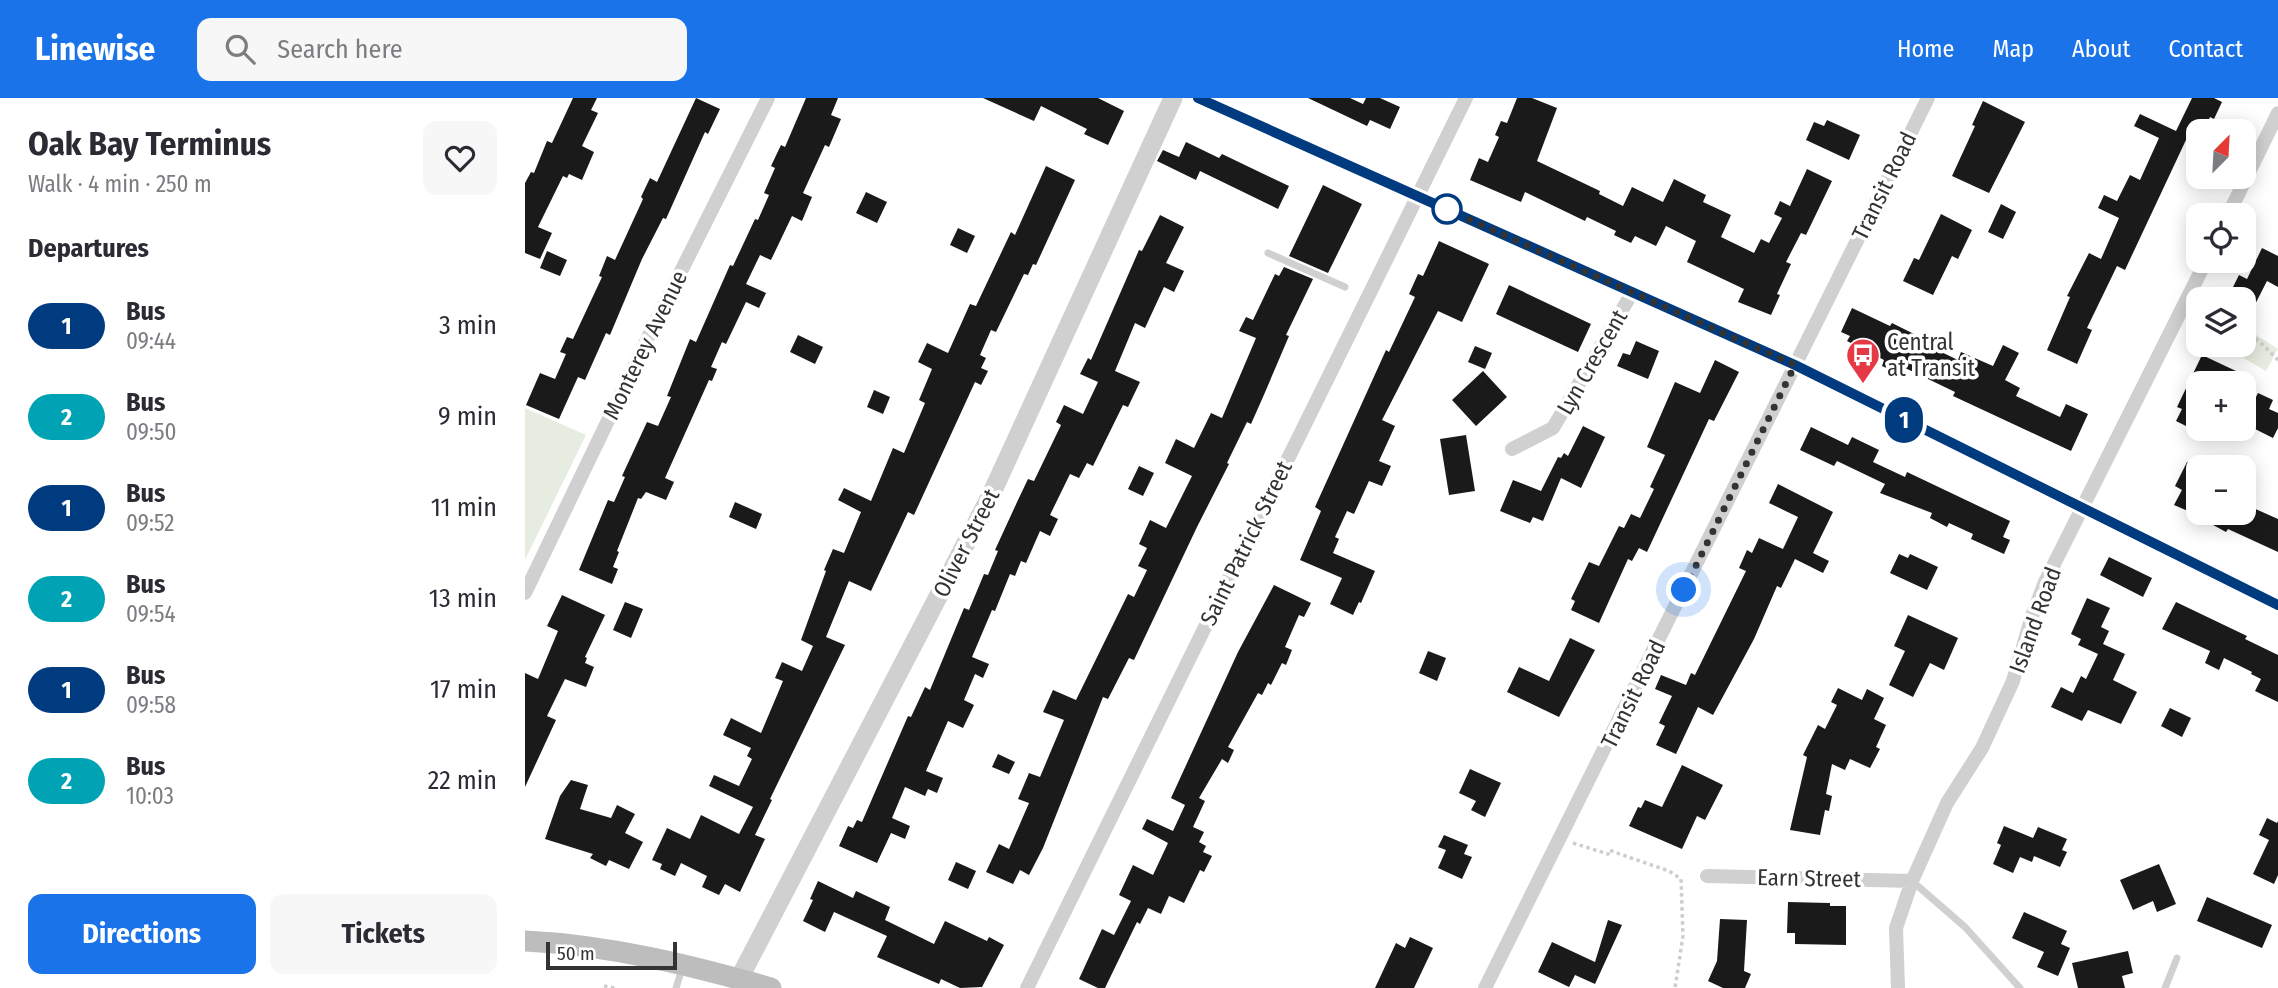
<!DOCTYPE html>
<meta charset="utf-8">
<style>
body{margin:0;font-family:"Fira Sans Condensed",sans-serif;background:#f7f7f7;color:#2b2b33;height:100vh;display:flex;flex-direction:column;font-size:26px;white-space:nowrap}
*{box-sizing:border-box;margin:0}
p{font-size:23px;color:#7c7c81}
.icon{flex:none;width:38px;height:38px;fill:none;stroke:currentColor;stroke-width:2;stroke-linecap:round;stroke-linejoin:round}
.map{position:relative;flex:1;overflow:hidden}
.panel{display:flex;flex-direction:column;background:#fff;width:525px}
.panel>*{flex:none}
.badge{padding:0 14px;border-radius:23px;font-size:24px;line-height:46px}
.needle{width:46px;rotate:24deg}
.fabs{position:absolute;left:1661px;top:21px;display:grid;gap:14px}
.fabs a{display:grid;place-items:center;width:70px;height:70px;border-radius:14px;background:#fff;box-shadow:0 4px 18px #0003;font-size:35px}
.scale{position:absolute;left:21px;bottom:18px;width:131px;box-sizing:border-box;padding-left:7px;border:4px solid #333;border-top:0;font-size:19px;line-height:24px;white-space:nowrap;color:#333;-webkit-text-stroke:5px #fff;paint-order:stroke}
.you{position:absolute;width:35px;height:35px;margin:-18px;border:5px solid #fff;border-radius:50%;background:#1a73e8;box-shadow:0 0 0 10px #1a73e833}
.map>.badge{position:absolute;translate:-50% -50%;box-shadow:0 0 0 4px #fff}
h2{padding:0 28px;font-size:26px;line-height:63px}
.round{display:grid;place-items:center;flex:none;width:74px;height:74px;border-radius:14px;background:#f7f7f7}
.headline{display:flex;align-items:center;justify-content:space-between;height:119px;padding:0 28px}
h1{font-size:33px;font-weight:700;line-height:52px}
.primary-button{display:flex;gap:14px;margin-top:auto;padding:14px 28px}
.primary-button a{flex:1;height:80px;border-radius:14px;background:#1a73e8;color:#fff;font-size:28px;font-weight:700;line-height:80px;text-align:center}
.primary-button a+a{background:#f7f7f7;color:#2b2b33}
ul{padding:0;list-style:none}
li{display:flex;align-items:center;gap:21px;height:91px;padding:0 28px}
li div{flex:1}
li b{display:block;font-size:26px}
li em{font-style:normal}
li .badge{min-width:77px;font-weight:700;text-align:center}
header{display:flex;align-items:center;gap:42px;box-sizing:border-box;height:98px;padding:0 35px;background:#1a73e8;color:#fff}
header strong{font-size:33px}
nav{display:flex;gap:38px;margin-inline-start:auto;font-size:24px}
.search{width:490px;height:63px;background:#f7f7f7;display:flex;align-items:center;gap:18px;box-sizing:border-box;padding:0 24px;border-radius:14px;color:#7c7c81;font-size:26px}
main{display:flex;flex:1;min-height:0}
.map>svg:first-child{display:block}
.green{fill:#e6ecdf}
.building{fill:#1a1a1a}
.lines{fill:none;stroke-linecap:round;stroke-linejoin:round}
.path{stroke:#cdcdcd;stroke-width:3.5;stroke-dasharray:3.5 3.5;stroke-linecap:butt}
.service{stroke:#d0d0d0;stroke-width:7}
.minor{stroke:#d0d0d0;stroke-width:14}
.tertiary{stroke:#d0d0d0;stroke-width:19}
.secondary{stroke:#bdbdbd;stroke-width:21}
.line-casing{stroke:#fff;stroke-width:16}
.line{stroke:#003b80;stroke-width:10}
.walk{stroke:#333;stroke-width:7;stroke-dasharray:0 12.6}
.stop-dot{fill:#fff;stroke:#003b80;stroke-width:3.5}
.labels{text-anchor:middle;dominant-baseline:central;stroke-width:7;stroke-linejoin:round;paint-order:stroke}
.street-label{font-size:23px;fill:#333;stroke:#fff}
.poi-label{font-size:23px;fill:#333;stroke:#fff;text-anchor:start}
</style>
<header>
<strong>Linewise</strong>
<div class="search"><svg class="icon" aria-label="search" viewBox="0 0 24 24"><circle cx="10" cy="10" r="6"/><path d="M15 15l6 6"/></svg>Search here</div>
<nav><a>Home</a><a>Map</a><a>About</a><a>Contact</a></nav>
</header>
<main>
<section class="panel">
<div class="headline"><div><h1>Oak Bay Terminus</h1><p>Walk · 4 min · 250 m</p></div><a class="round"><svg class="icon" aria-label="heart" viewBox="0 0 24 24"><path d="M12 20l-8-8c-3-5 5-10 8-4 3-6 11-1 8 4z"/></svg></a></div>
<h2>Departures</h2>
<ul>
<li><span class="badge" style="background:#003b80;color:#fff">1</span><div><b>Bus</b><p>09:44</p></div><em>3 min</em></li>
<li><span class="badge" style="background:#00a3b4;color:#fff">2</span><div><b>Bus</b><p>09:50</p></div><em>9 min</em></li>
<li><span class="badge" style="background:#003b80;color:#fff">1</span><div><b>Bus</b><p>09:52</p></div><em>11 min</em></li>
<li><span class="badge" style="background:#00a3b4;color:#fff">2</span><div><b>Bus</b><p>09:54</p></div><em>13 min</em></li>
<li><span class="badge" style="background:#003b80;color:#fff">1</span><div><b>Bus</b><p>09:58</p></div><em>17 min</em></li>
<li><span class="badge" style="background:#00a3b4;color:#fff">2</span><div><b>Bus</b><p>10:03</p></div><em>22 min</em></li>
</ul>
<div class="primary-button"><a>Directions</a><a>Tickets</a></div>
</section>
<div class="map">
<svg width="1753" height="890" viewBox="0 0 1753 890">
<rect width="100%" height="100%" fill="#fff"/>
<path class="green" d="M 1719,229 L 1753,251 L 1741,273 L 1696,247 L 1718,247 Z
M 0,310 L 61,337 L 0,462 Z"/>
<path class="building" d="M 48,0 L 72,0 L 66,12 L 73,15 L 57,48 L 69,54 L 57,82 L 44,76 L 42,80 L 38,78 L 13,129 L 27,135 L 15,161 L 0,155 L 0,85 L 6,74 L 9,75 L 22,43 L 27,45 Z
M 171,0 L 195,11 L 183,36 L 180,34 L 141,121 L 138,120 L 117,161 L 85,237 L 81,235 L 60,282 L 53,279 L 34,321 L 1,307 L 15,275 L 30,281 L 41,256 L 35,254 L 42,239 L 48,241 L 77,179 L 74,178 L 82,158 L 90,162 L 118,101 L 116,99 L 125,80 L 132,84 Z
M 281,0 L 313,0 L 306,17 L 316,21 L 304,49 L 300,47 L 278,95 L 287,99 L 277,123 L 267,118 L 246,162 L 235,157 L 221,186 L 241,195 L 234,210 L 221,204 L 201,246 L 197,244 L 186,269 L 192,271 L 187,283 L 184,282 L 140,380 L 149,384 L 141,402 L 121,394 L 116,401 L 113,400 L 92,453 L 94,454 L 88,469 L 93,471 L 87,486 L 54,472 L 83,402 L 89,404 L 100,379 L 97,378 L 122,324 L 133,328 L 146,299 L 142,298 L 165,241 L 171,244 L 205,167 L 208,168 L 230,121 L 233,122 L 244,97 L 239,95 L 250,70 L 246,68 L 256,47 L 260,49 Z
M 458,0 L 573,0 L 599,13 L 583,47 L 559,36 L 562,31 L 516,8 L 509,23 Z
M 783,0 L 825,0 L 838,6 L 841,0 L 855,0 L 875,9 L 865,31 L 845,22 L 842,28 Z
M 992,0 L 1007,0 L 1032,10 L 1012,63 L 1075,93 L 1074,96 L 1098,108 L 1107,89 L 1138,104 L 1149,81 L 1181,97 L 1178,104 L 1206,117 L 1196,139 L 1229,155 L 1236,141 L 1244,145 L 1257,120 L 1249,116 L 1255,103 L 1265,108 L 1282,71 L 1307,83 L 1281,137 L 1276,135 L 1261,164 L 1266,166 L 1252,196 L 1255,197 L 1246,217 L 1213,204 L 1219,191 L 1162,164 L 1171,143 L 1141,128 L 1131,148 L 1110,138 L 1106,145 L 1089,137 L 1091,133 L 1062,119 L 1060,123 L 1000,94 L 996,104 L 945,82 L 954,60 L 963,64 L 974,39 L 970,37 L 976,23 L 982,25 Z
M 1667,0 L 1689,0 L 1697,4 L 1689,21 L 1685,19 L 1679,32 L 1668,27 L 1600,172 L 1592,168 L 1562,230 L 1567,232 L 1552,266 L 1522,252 L 1545,199 L 1542,198 L 1564,155 L 1576,161 L 1594,120 L 1573,110 L 1579,97 L 1592,103 L 1605,77 L 1615,82 L 1634,40 L 1609,28 L 1615,16 L 1651,33 Z
M 1458,3 L 1500,24 L 1464,95 L 1427,78 L 1450,28 L 1447,27 Z
M 1302,22 L 1335,37 L 1324,62 L 1281,42 L 1289,24 L 1299,28 Z
M 661,44 L 694,60 L 697,56 L 764,88 L 753,111 L 675,73 L 671,82 L 632,63 L 638,52 L 654,59 Z
M 521,68 L 550,82 L 511,167 L 508,166 L 503,177 L 499,176 L 471,234 L 466,232 L 455,257 L 461,260 L 456,270 L 463,273 L 456,287 L 450,284 L 389,417 L 383,414 L 346,493 L 324,483 L 301,539 L 320,547 L 245,701 L 247,702 L 230,737 L 240,741 L 215,794 L 200,786 L 194,797 L 177,789 L 182,778 L 156,765 L 150,778 L 135,771 L 137,766 L 127,762 L 142,730 L 165,741 L 176,717 L 214,736 L 228,709 L 184,688 L 189,677 L 214,688 L 227,661 L 222,658 L 226,650 L 198,637 L 206,620 L 236,635 L 258,583 L 250,580 L 257,564 L 277,573 L 288,548 L 276,542 L 301,473 L 299,472 L 308,451 L 319,455 L 336,414 L 313,402 L 319,390 L 346,403 L 368,350 L 379,355 L 400,305 L 394,302 L 407,271 L 393,264 L 402,245 L 423,255 L 445,206 L 451,208 L 486,134 L 490,137 Z
M 798,87 L 837,106 L 803,175 L 764,158 Z
M 341,94 L 362,104 L 352,125 L 331,115 Z
M 1476,106 L 1491,114 L 1478,141 L 1463,134 Z
M 1416,116 L 1447,132 L 1433,161 L 1427,158 L 1408,197 L 1378,183 L 1389,160 L 1394,162 Z
M 635,117 L 659,129 L 641,165 L 659,173 L 649,194 L 639,189 L 620,230 L 610,225 L 590,273 L 615,284 L 603,309 L 598,307 L 568,368 L 562,365 L 554,380 L 545,376 L 525,417 L 533,421 L 525,438 L 515,433 L 501,465 L 496,463 L 490,478 L 485,476 L 470,513 L 467,512 L 447,559 L 464,566 L 458,580 L 450,576 L 439,602 L 449,607 L 438,630 L 423,623 L 401,673 L 418,680 L 412,695 L 403,691 L 400,698 L 380,689 L 367,720 L 385,728 L 380,741 L 366,735 L 352,765 L 314,748 L 323,728 L 328,730 L 332,722 L 337,724 L 383,618 L 386,619 L 400,589 L 405,592 L 439,510 L 444,512 L 459,476 L 463,477 L 473,453 L 470,452 L 493,402 L 503,381 L 509,383 L 536,327 L 531,324 L 539,307 L 558,316 L 573,284 L 555,276 L 563,260 L 566,262 L 614,152 L 617,153 Z
M 433,130 L 450,138 L 442,155 L 425,147 Z
M 914,143 L 964,166 L 937,224 L 913,213 L 857,322 L 870,328 L 854,363 L 866,368 L 857,388 L 844,383 L 829,416 L 822,413 L 810,439 L 814,441 L 808,455 L 850,473 L 836,505 L 834,504 L 828,517 L 805,506 L 817,480 L 775,462 L 796,413 L 790,409 L 861,252 L 864,254 L 890,199 L 884,196 L 893,176 L 898,178 Z
M 1737,150 L 1753,158 L 1753,189 L 1742,183 L 1718,230 L 1718,201 L 1702,201 L 1714,177 L 1722,181 Z
M 22,153 L 42,162 L 35,178 L 15,170 Z
M 759,169 L 788,181 L 761,237 L 764,238 L 738,299 L 726,326 L 722,324 L 702,365 L 704,366 L 672,429 L 609,562 L 604,560 L 583,601 L 578,599 L 518,750 L 504,777 L 495,772 L 488,786 L 461,774 L 474,746 L 484,751 L 504,705 L 493,701 L 504,675 L 515,679 L 539,622 L 518,614 L 528,592 L 551,602 L 603,496 L 609,499 L 622,472 L 613,468 L 622,450 L 614,446 L 625,422 L 641,430 L 667,378 L 640,365 L 651,341 L 669,350 L 686,315 L 697,320 L 731,240 L 714,233 L 721,219 L 728,222 L 750,176 L 754,178 Z
M 984,187 L 1066,226 L 1053,254 L 971,216 Z
M 1327,210 L 1365,228 L 1367,225 L 1389,236 L 1387,240 L 1433,262 L 1436,254 L 1468,268 L 1478,247 L 1494,255 L 1480,282 L 1495,290 L 1491,298 L 1535,319 L 1541,306 L 1563,316 L 1546,353 L 1428,298 L 1430,294 L 1374,267 L 1370,274 L 1357,268 L 1359,262 L 1322,243 L 1325,238 L 1316,234 Z
M 273,237 L 298,249 L 290,266 L 265,254 Z
M 1111,243 L 1134,253 L 1123,281 L 1092,268 L 1098,255 L 1105,257 Z
M 950,248 L 967,255 L 960,271 L 943,264 Z
M 1677,257 L 1711,273 L 1706,285 L 1673,285 L 1673,334 L 1651,323 L 1657,311 L 1652,309 Z
M 1190,262 L 1214,274 L 1189,323 L 1184,321 L 1122,454 L 1114,450 L 1107,463 L 1103,461 L 1074,525 L 1046,512 L 1050,503 L 1046,501 L 1064,464 L 1074,468 L 1094,428 L 1099,430 L 1106,416 L 1115,420 L 1129,391 L 1125,389 L 1140,357 L 1122,349 L 1150,284 L 1175,295 Z
M 958,273 L 982,299 L 951,328 L 927,302 Z
M 349,292 L 365,299 L 358,316 L 342,309 Z
M 1733,295 L 1748,302 L 1744,311 L 1753,315 L 1753,330 L 1748,340 L 1718,325 Z
M 1058,328 L 1080,339 L 1056,390 L 1036,380 L 1018,423 L 1008,419 L 1005,425 L 975,413 L 988,382 L 1016,393 L 1033,359 L 1036,360 L 1039,355 L 1043,358 Z
M 1286,329 L 1323,347 L 1327,339 L 1354,352 L 1348,364 L 1380,379 L 1382,374 L 1485,423 L 1478,439 L 1485,442 L 1479,456 L 1446,441 L 1448,436 L 1424,425 L 1422,429 L 1405,420 L 1407,415 L 1355,395 L 1360,386 L 1312,363 L 1309,368 L 1275,352 Z
M 941,337 L 950,393 L 924,397 L 915,341 Z
M 1662,364 L 1673,369 L 1673,394 L 1663,413 L 1649,407 L 1657,392 L 1650,388 Z
M 614,368 L 629,375 L 618,398 L 603,391 Z
M 1253,386 L 1308,414 L 1288,455 L 1304,463 L 1298,475 L 1270,461 L 1256,490 L 1252,488 L 1229,541 L 1188,617 L 1173,609 L 1151,656 L 1131,647 L 1140,628 L 1134,625 L 1147,598 L 1130,591 L 1136,577 L 1161,587 L 1166,575 L 1170,577 L 1221,473 L 1214,470 L 1222,452 L 1227,455 L 1234,440 L 1258,451 L 1273,419 L 1244,405 Z
M 210,404 L 237,416 L 231,431 L 204,419 Z
M 1726,409 L 1753,421 L 1753,454 L 1703,431 L 1701,434 L 1666,415 L 1724,415 Z
M 1374,456 L 1383,460 L 1385,456 L 1413,469 L 1402,492 L 1365,475 Z
M 1584,459 L 1627,480 L 1618,499 L 1575,477 Z
M 749,487 L 786,505 L 779,519 L 774,517 L 760,549 L 767,552 L 761,567 L 757,565 L 746,587 L 743,585 L 737,597 L 733,595 L 703,649 L 709,652 L 703,665 L 697,661 L 674,700 L 680,703 L 668,729 L 679,734 L 674,744 L 681,748 L 678,754 L 687,758 L 679,774 L 675,772 L 659,805 L 644,798 L 636,816 L 623,810 L 615,826 L 612,824 L 580,890 L 573,890 L 554,881 L 577,831 L 589,837 L 606,803 L 594,797 L 608,767 L 628,777 L 643,745 L 617,731 L 622,721 L 648,733 L 660,707 L 646,700 L 713,554 Z
M 37,497 L 80,517 L 60,559 L 62,560 L 60,565 L 69,569 L 61,589 L 40,581 L 22,618 L 31,622 L 0,689 L 0,575 L 13,581 L 33,533 L 22,528 Z
M 1562,500 L 1585,510 L 1576,529 L 1584,533 L 1578,546 L 1600,556 L 1588,582 L 1612,594 L 1596,626 L 1563,612 L 1557,623 L 1526,609 L 1536,589 L 1548,595 L 1556,578 L 1561,581 L 1573,556 L 1553,547 L 1556,541 L 1546,536 Z
M 100,504 L 118,511 L 106,540 L 88,532 Z
M 1651,504 L 1722,538 L 1720,541 L 1753,557 L 1753,604 L 1730,593 L 1736,581 L 1726,576 L 1727,574 L 1699,560 L 1694,572 L 1680,565 L 1685,553 L 1637,531 Z
M 1383,517 L 1433,540 L 1419,572 L 1405,565 L 1388,599 L 1364,587 L 1380,553 L 1369,548 Z
M 1045,540 L 1070,552 L 1034,619 L 982,594 L 994,569 L 1024,583 Z
M 903,553 L 921,560 L 912,583 L 894,575 Z
M 1313,590 L 1337,602 L 1342,591 L 1359,600 L 1349,621 L 1361,627 L 1351,649 L 1355,651 L 1345,670 L 1325,661 L 1320,672 L 1307,666 L 1301,696 L 1307,698 L 1304,713 L 1300,712 L 1295,737 L 1265,732 L 1282,659 L 1278,657 L 1293,627 L 1300,631 L 1312,607 L 1306,604 Z
M 1645,610 L 1666,620 L 1657,639 L 1636,628 Z
M 473,656 L 490,664 L 484,676 L 467,669 Z
M 1157,667 L 1198,687 L 1180,722 L 1172,718 L 1157,751 L 1104,728 L 1113,709 L 1116,710 L 1120,702 L 1137,709 Z
M 945,671 L 976,685 L 960,719 L 946,712 L 951,703 L 934,695 Z
M 46,682 L 63,687 L 55,711 L 86,720 L 92,707 L 110,716 L 100,735 L 118,744 L 104,771 L 84,762 L 81,768 L 65,760 L 68,756 L 20,741 L 35,698 Z
M 1742,720 L 1752,725 L 1753,723 L 1753,777 L 1749,786 L 1728,776 L 1744,742 L 1734,737 Z
M 1479,728 L 1508,740 L 1513,729 L 1542,741 L 1537,752 L 1542,754 L 1535,769 L 1509,758 L 1507,764 L 1495,759 L 1488,775 L 1468,766 L 1476,747 L 1472,745 Z
M 919,737 L 943,747 L 939,756 L 947,759 L 937,781 L 913,770 L 921,752 L 913,749 Z
M 431,764 L 451,773 L 443,791 L 423,782 Z
M 1634,766 L 1651,806 L 1632,814 L 1628,803 L 1608,812 L 1595,782 Z
M 293,783 L 328,800 L 331,793 L 365,809 L 360,822 L 409,846 L 420,823 L 462,843 L 464,839 L 479,847 L 457,889 L 435,890 L 416,881 L 414,886 L 352,859 L 362,838 L 309,814 L 300,834 L 278,823 L 288,802 L 285,801 Z
M 1682,799 L 1747,827 L 1737,850 L 1672,823 Z
M 1263,804 L 1305,805 L 1305,808 L 1321,808 L 1321,847 L 1270,846 L 1270,835 L 1262,835 Z
M 1499,814 L 1542,833 L 1536,846 L 1545,850 L 1533,878 L 1512,869 L 1519,854 L 1487,840 Z
M 1195,821 L 1222,822 L 1219,873 L 1226,876 L 1220,890 L 1198,890 L 1183,883 L 1192,863 Z
M 1083,822 L 1097,827 L 1070,886 L 1050,877 L 1044,889 L 1013,874 L 1027,844 L 1070,864 Z
M 885,839 L 908,850 L 889,890 L 850,890 L 871,845 L 880,850 Z
M 1603,853 L 1608,875 L 1597,878 L 1600,890 L 1553,890 L 1547,865 Z"/>
<g class="lines">
<path class="path" d="M 1718,234 L 1734,243 L 1753,262
M 1048,745 L 1083,756 L 1084,752 L 1089,754 L 1144,773 L 1156,781 L 1158,838 L 1150,890
M 79,888 L 90,890"/>
<path class="service" d="M 743,155 L 820,189
M 1387,783 L 1440,829 L 1495,890
M 151,890 L 157,871
M 1640,890 L 1652,860"/>
<path class="minor" d="M 673,0 L 1270,267 L 1753,507
M 1703,117 L 1753,15
M 987,351 L 1028,330 L 1107,195
M 0,495 L 128,229 L 243,0
M 1182,778 L 1387,783
M 502,890 L 941,0
M 960,890 L 1403,0
M 1373,890 L 1371,830 L 1387,783 L 1422,705 L 1457,650 L 1488,583 L 1507,518 L 1520,484 L 1681,163"/>
<path class="tertiary" d="M 214,881 L 465,399 L 648,0"/>
<path class="secondary" d="M 0,843 C 84,847 165,867 246,890"/>
</g>
<g class="lines">
<g class="line-casing">
<path id="line" d="M 673,0 L 1270,267 L 1753,507"/>
</g>
<use href="#line" class="line"/>
<path class="walk" d="M 922,111 L 916,109 L 1270,267 L 1159,492"/>
</g>
<defs>
<g id="bus-pin" transform="scale(1.75)"><path d="M0 17L-7.5 6A9.5 9.5 0 1 1 7.5 6Z" fill="#e63946" stroke="#fff"/><path d="M-5-6H5V4H4V6H2V4H-2V6H-4V4H-5ZM-3.5-4V0h7V-4ZM-3.5 1.2v1.5H-2V1.2ZM2 1.2v1.5H3.5V1.2Z" fill="#fff"/></g>
</defs>
<g fill-rule="evenodd">
<use href="#bus-pin" x="1338" y="257"/>
</g>
<circle class="stop-dot" cx="922" cy="111" r="14"/>
<g class="labels">
<g class="street-label">
<text transform="translate(1359 88) rotate(-64)">Transit Road</text>
<text transform="translate(120 247) rotate(-64)">Monterey Avenue</text>
<text transform="translate(1067 264) rotate(-60)">Lyn Crescent</text>
<text transform="translate(441 445) rotate(-63)">Oliver Street</text>
<text transform="translate(721 445) rotate(-64)">Saint Patrick Street</text>
<text transform="translate(1510 522) rotate(-70)">Island Road</text>
<text transform="translate(1108 596) rotate(-64)">Transit Road</text>
<text transform="translate(1284 780) rotate(1)">Earn Street</text>
</g>
<g class="poi-label">
<text x="1362" y="244">Central<tspan x="1362" dy="26">at Transit</tspan></text>
</g>
</g>
</svg>
<div class="fabs">
<a><svg class="needle" viewBox="-14 -14 28 28"><path d="M0-13l5 13h-10z" fill="#e53935"/><path d="M0 13l5-13h-10z" fill="#7c7c81"/></svg></a>
<a><svg class="icon" aria-label="locate" viewBox="0 0 24 24"><circle cx="12" cy="12" r="6"/><path d="M12 2v4M12 18v4M2 12h4M18 12h4"/></svg></a>
<a><svg class="icon" aria-label="layers" viewBox="0 0 24 24"><path d="M12 4l9 5-9 5-9-5zM3 14l9 5 9-5"/></svg></a>
<a>+</a>
<a>−</a>
</div>
<div class="scale">50 m</div>
<div class="you" style="left:1159px;top:492px"></div>
<b class="badge" style="left:1379px;top:322px;background:#003b80;color:#fff">1</b>
</div>
</main>
